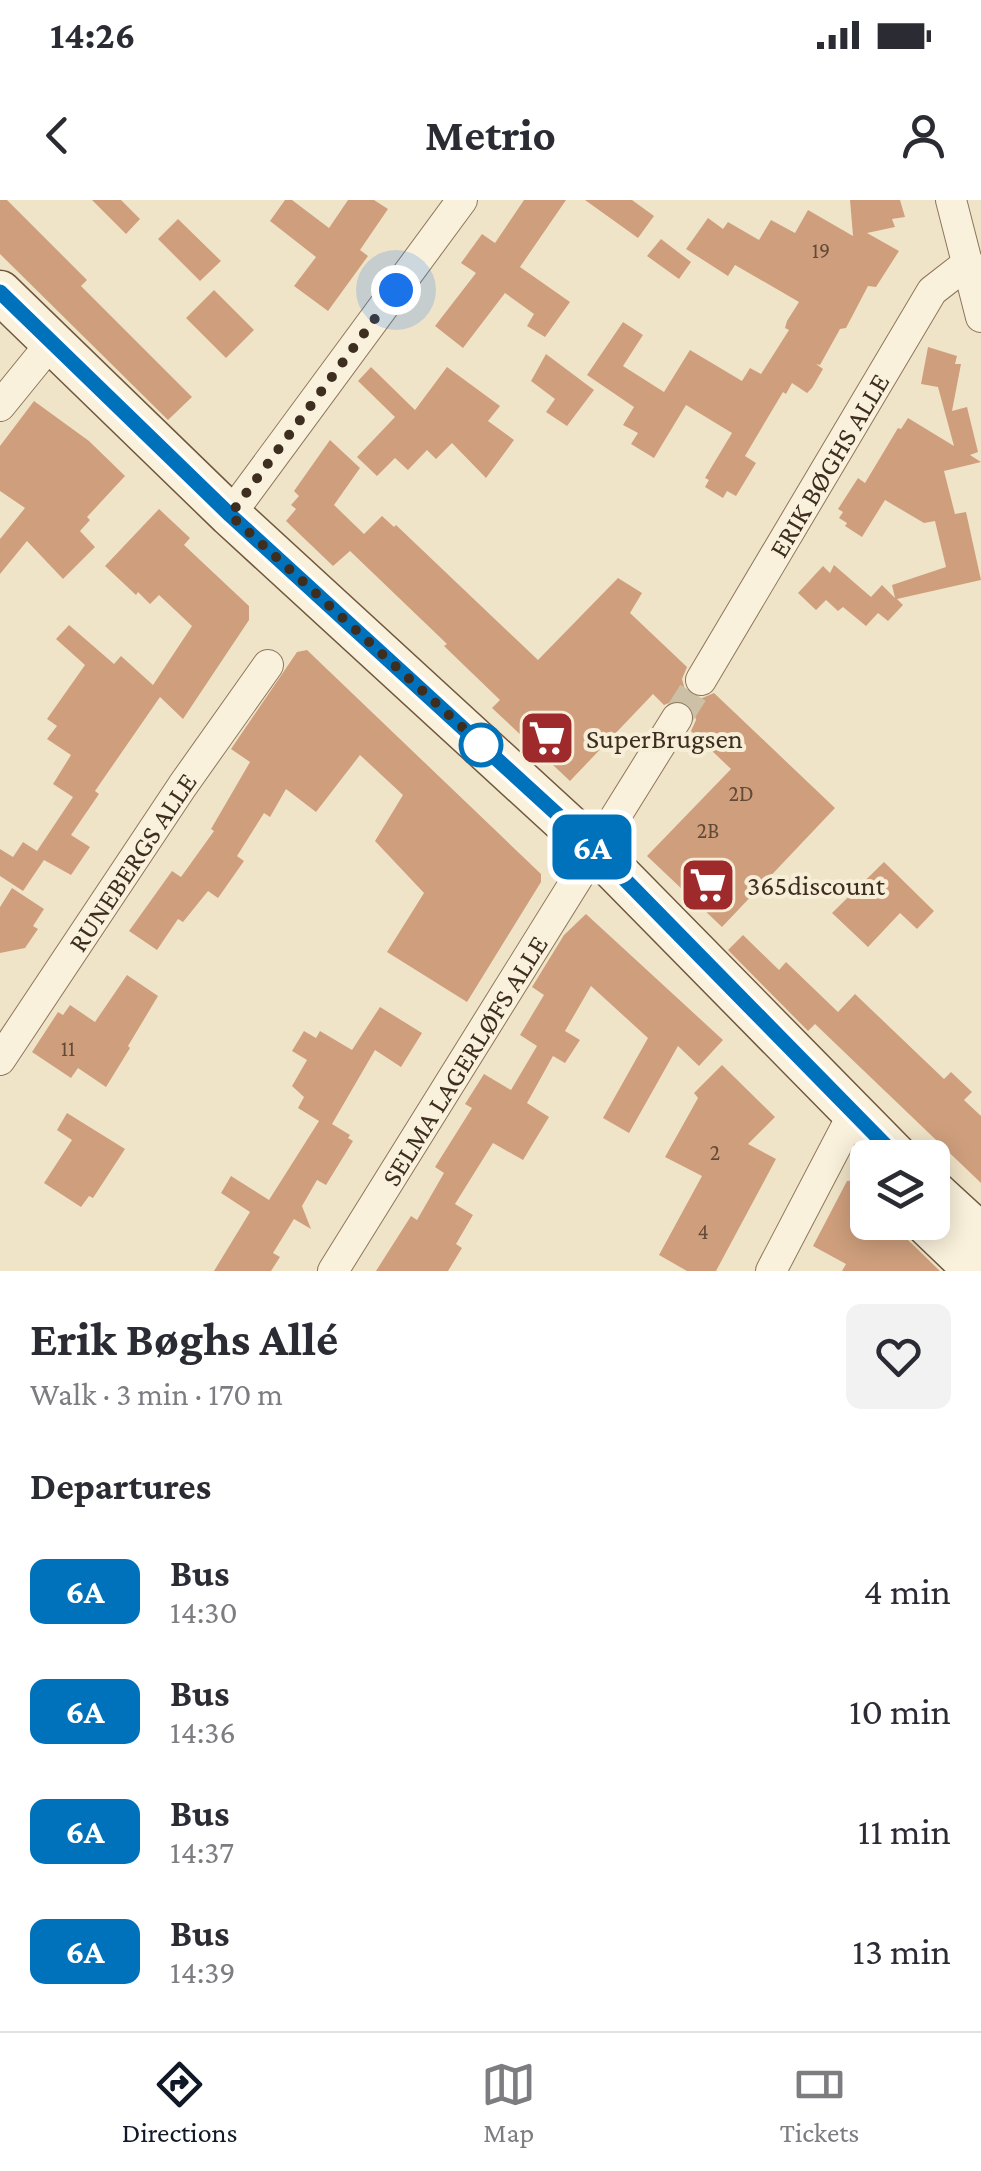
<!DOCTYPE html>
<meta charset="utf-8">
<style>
body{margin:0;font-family:"Crimson Pro",serif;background:#f2f2f3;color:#2b2b33;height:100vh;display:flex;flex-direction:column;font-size:38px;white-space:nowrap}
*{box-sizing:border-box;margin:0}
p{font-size:32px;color:#7c7c81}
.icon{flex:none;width:55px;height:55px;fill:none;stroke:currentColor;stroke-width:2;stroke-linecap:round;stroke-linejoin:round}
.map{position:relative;height:1071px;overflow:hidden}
.drawer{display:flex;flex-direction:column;background:#fff;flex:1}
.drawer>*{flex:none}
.badge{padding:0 20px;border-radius:15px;font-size:35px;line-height:65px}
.fabs{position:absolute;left:850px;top:940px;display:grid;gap:20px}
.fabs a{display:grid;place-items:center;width:100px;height:100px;border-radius:15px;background:#fff;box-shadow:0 5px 25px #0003;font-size:50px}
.you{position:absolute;width:50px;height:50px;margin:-25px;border:8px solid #fff;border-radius:50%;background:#1a73e8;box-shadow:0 0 0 15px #1a73e833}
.map>.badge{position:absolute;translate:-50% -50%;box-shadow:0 0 0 5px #fff}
h2{padding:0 30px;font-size:38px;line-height:90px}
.round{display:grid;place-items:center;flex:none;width:105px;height:105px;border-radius:15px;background:#f2f2f3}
.headline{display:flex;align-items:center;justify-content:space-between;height:170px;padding:0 30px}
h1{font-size:48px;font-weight:700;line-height:75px}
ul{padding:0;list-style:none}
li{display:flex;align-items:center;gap:30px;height:120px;padding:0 30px}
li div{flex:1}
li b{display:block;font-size:38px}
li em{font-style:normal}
li .badge{min-width:110px;font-weight:700;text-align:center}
.status{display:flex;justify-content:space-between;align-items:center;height:70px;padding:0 50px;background:#fff;direction:ltr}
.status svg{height:28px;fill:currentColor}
header{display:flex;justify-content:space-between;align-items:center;height:130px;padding:0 30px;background:#fff;font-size:45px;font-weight:700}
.tabs{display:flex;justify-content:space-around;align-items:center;height:140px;border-top:2px solid #e1e1e2;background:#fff;font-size:28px;color:#7c7c81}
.tabs a{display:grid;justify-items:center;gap:5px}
.tabs .current{color:#111827}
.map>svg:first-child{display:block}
.building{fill:#cf9f7d}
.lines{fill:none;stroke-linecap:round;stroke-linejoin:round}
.street-tunnel{stroke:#ccc0a6;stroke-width:30;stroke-dasharray:30 15;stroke-linecap:butt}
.street-casing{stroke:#8d765c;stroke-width:32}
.secondary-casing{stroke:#6f573f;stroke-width:45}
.street{stroke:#faf1dc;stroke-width:30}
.secondary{stroke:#faf1dc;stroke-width:42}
.line-casing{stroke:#fff;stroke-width:22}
.line{stroke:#0072bc;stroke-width:15}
.walk{stroke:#3d2e20;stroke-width:10;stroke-dasharray:0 18}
.stop-dot{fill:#fff;stroke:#0072bc;stroke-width:5}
.labels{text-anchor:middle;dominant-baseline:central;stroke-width:8;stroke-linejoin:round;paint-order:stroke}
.number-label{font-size:22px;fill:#624a37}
.street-label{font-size:28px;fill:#3d2e20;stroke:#f7eed8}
.poi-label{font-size:28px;fill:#3d2e20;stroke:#f7eed8;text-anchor:start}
</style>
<div class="status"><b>14:26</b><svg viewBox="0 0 49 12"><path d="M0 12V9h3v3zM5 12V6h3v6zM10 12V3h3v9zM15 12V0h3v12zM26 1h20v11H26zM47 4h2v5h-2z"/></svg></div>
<header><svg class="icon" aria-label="back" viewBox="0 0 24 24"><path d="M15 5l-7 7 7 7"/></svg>Metrio<svg class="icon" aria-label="person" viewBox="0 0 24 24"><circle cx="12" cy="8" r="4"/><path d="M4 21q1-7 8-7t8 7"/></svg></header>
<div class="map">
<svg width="981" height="1071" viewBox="0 0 981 1071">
<rect width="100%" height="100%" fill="#f0e4c8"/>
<path class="building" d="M 0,0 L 7,0 L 87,80 L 81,86 L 192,197 L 168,220 L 0,54 Z
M 92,0 L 121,0 L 140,19 L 126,34 Z
M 285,0 L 292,0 L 329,28 L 348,0 L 374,0 L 388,9 L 360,50 L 368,56 L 328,111 L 294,86 L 316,57 L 270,21 Z
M 524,0 L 566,0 L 520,67 L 570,102 L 545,137 L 527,126 L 534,114 L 505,93 L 463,148 L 435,126 L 476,73 L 461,63 L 482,34 L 495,43 Z
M 585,0 L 632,0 L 654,16 L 638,38 Z
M 850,0 L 900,0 L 905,17 L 892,19 L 895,27 L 867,33 L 899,51 L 876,87 L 868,86 L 846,128 L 840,129 L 820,165 L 816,164 L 823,169 L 812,188 L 807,193 L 792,183 L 786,194 L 783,192 L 745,256 L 756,263 L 736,296 L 727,291 L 723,298 L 705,287 L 709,280 L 705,278 L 732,233 L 686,205 L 654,258 L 631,244 L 638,233 L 623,225 L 634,207 L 587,175 L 623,122 L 643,135 L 623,166 L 664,192 L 690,150 L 742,181 L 750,168 L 761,174 L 789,130 L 785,128 L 787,121 L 799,102 L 735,65 L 728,76 L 686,49 L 708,18 L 723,29 L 728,22 L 759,40 L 771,20 L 795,33 L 808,10 L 853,36 Z
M 178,19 L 221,61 L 200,81 L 158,39 Z
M 661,39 L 691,62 L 679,79 L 647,56 Z
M 214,90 L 254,130 L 226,158 L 186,118 Z
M 928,147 L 957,156 L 955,164 L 961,164 L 952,211 L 967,207 L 978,252 L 970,255 L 981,262 L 944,271 L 955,314 L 966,312 L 981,380 L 897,399 L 903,405 L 888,421 L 878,413 L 866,426 L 843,407 L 838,411 L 826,400 L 816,410 L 798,393 L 823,366 L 830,373 L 834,365 L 871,397 L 882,385 L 895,398 L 892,385 L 946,367 L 935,321 L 924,323 L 885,300 L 862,337 L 845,326 L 847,323 L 839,318 L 843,312 L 838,309 L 858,278 L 865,283 L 898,228 L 901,229 L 908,218 L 954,246 L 938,187 L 921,184 Z
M 546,154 L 594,190 L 567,226 L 546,212 L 555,199 L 531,181 Z
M 371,167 L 415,210 L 447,167 L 500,206 L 488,221 L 514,240 L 486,278 L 452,243 L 436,259 L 427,250 L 408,270 L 395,258 L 377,276 L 357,257 L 395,217 L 358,181 Z
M 34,201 L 89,241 L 125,276 L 87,317 L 90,320 L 80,331 L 95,347 L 63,379 L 27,341 L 0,374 L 0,339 L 25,308 L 0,291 L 0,246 Z
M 330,240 L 360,268 L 334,305 L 364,334 L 382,316 L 394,327 L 396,325 L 538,460 L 618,378 L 642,393 L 630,413 L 687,467 L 682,479 L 685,490 L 700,499 L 714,493 L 835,608 L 722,727 L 647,656 L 731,569 L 691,531 L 696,520 L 693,508 L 679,499 L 664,505 L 653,494 L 570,581 L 492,508 L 500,500 L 444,446 L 447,444 L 350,351 L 333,366 L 286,321 L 296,309 L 291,305 L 299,296 L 294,291 Z
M 159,309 L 190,338 L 184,345 L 249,406 L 249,420 L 183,519 L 160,497 L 95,591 L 99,594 L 71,635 L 90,647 L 71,675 L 44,660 L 23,691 L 0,676 L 0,649 L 13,657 L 23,642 L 37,651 L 73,597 L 53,584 L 71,555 L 47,539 L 57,526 L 47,519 L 85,465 L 56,439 L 69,425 L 114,464 L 121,456 L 153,485 L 192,426 L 159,395 L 150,404 L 138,392 L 136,395 L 105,366 Z
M 307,450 L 541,674 L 541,682 L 467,802 L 387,752 L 424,693 L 375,641 L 403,595 L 360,555 L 316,612 L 286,589 L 270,617 L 264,613 L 237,656 L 244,661 L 218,698 L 208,691 L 183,722 L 178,719 L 157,750 L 129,731 L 172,671 L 181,677 L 214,631 L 211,629 L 250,562 L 231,549 L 297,452 Z
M 884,662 L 934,711 L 917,729 L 900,713 L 868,747 L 832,713 Z
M 12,688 L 44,709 L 33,726 L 38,729 L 25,748 L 0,753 L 0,707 Z
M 586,714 L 723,840 L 699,866 L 678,846 L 629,933 L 603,918 L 648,838 L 591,786 L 565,831 L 580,840 L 565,863 L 553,856 L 527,903 L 549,917 L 523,960 L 493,943 L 455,1004 L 473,1015 L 456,1044 L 462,1048 L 448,1071 L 376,1071 L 411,1016 L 417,1020 L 444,973 L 435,967 L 472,908 L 465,904 L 484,874 L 511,890 L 537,846 L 520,835 L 544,795 L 532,787 L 564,735 Z
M 743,735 L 779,770 L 786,762 L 838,812 L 855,794 L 944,879 L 951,872 L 972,892 L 964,900 L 981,916 L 981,983 L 815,824 L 808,831 L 728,750 Z
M 127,775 L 158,796 L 128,846 L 130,848 L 106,887 L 78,868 L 71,878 L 32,852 L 58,812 L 63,815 L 70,805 L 95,822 Z
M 380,807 L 422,833 L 401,867 L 375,850 L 332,924 L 350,935 L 348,938 L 353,941 L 326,985 L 317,980 L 302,1006 L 311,1029 L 294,1019 L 273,1053 L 280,1057 L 271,1071 L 214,1071 L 250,1012 L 221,993 L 231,976 L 269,1000 L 319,921 L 298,908 L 304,897 L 292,886 L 307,860 L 292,851 L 304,831 L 316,838 L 320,831 L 352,850 Z
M 722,865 L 775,917 L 748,944 L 776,959 L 716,1071 L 687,1071 L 659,1055 L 702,976 L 665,957 L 698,898 L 694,893 Z
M 67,913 L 125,949 L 93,998 L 89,996 L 81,1007 L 44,983 L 72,940 L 57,930 Z
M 860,980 L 868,988 L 868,1022 L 901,1022 L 908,1040 L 940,1071 L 842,1071 L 846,1064 L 813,1046 L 847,981 Z"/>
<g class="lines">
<path class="street-tunnel" d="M 677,518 L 701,480"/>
<g class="street-casing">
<g id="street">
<path d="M 951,0 L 981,117"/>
<path d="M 0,206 L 52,142"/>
<path d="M 230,315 L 462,0"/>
<path id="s1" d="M 701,480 L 932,91 L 968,63"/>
<path id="s2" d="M 0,860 L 183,585 L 268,465"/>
<path id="s3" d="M 333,1071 L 677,518"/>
<path d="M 771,1071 L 853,914"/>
</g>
</g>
<g class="secondary-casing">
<path id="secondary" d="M 0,92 L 230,315 L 594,649 L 898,958
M 932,990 L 981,1035
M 925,1022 L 976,1071"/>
</g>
<use href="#street" class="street"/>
<use href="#secondary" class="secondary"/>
</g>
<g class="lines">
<g class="line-casing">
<path id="line" d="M 0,92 L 230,315 L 594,648 L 898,958"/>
</g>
<use href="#line" class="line"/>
<path class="walk" d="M 396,90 L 230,315 L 485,548 L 481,545"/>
</g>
<defs>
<g id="supermarket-square" transform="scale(2.875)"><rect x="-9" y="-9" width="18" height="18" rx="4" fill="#9e2a2b" stroke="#f7eed8"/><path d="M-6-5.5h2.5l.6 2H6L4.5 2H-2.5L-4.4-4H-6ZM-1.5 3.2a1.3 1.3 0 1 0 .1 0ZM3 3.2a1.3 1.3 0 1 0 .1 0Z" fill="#fff"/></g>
</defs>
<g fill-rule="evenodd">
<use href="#supermarket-square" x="547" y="538"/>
<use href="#supermarket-square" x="708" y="685"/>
</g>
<circle class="stop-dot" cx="481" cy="545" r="20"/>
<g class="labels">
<g class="number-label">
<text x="821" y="50">19</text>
<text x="741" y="593">2D</text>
<text x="708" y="630">2B</text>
<text x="68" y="848">11</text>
<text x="715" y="952">2</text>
<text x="703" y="1031">4</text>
</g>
<g class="street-label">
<text stroke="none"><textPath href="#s1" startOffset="250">ERIK BØGHS ALLE</textPath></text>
<text stroke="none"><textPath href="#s2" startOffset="238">RUNEBERGS ALLE</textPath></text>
<text stroke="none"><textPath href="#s3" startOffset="248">SELMA LAGERLØFS ALLE</textPath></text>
</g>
<g class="poi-label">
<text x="586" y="538">SuperBrugsen</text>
<text x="747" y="685">365discount</text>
</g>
</g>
</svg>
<div class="fabs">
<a><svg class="icon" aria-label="layers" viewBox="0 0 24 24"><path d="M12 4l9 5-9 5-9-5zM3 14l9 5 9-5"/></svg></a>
</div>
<div class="you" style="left:396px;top:90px"></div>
<b class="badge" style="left:592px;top:647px;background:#0072bc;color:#fff">6A</b>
</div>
<section class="drawer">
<div class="headline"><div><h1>Erik Bøghs Allé</h1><p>Walk · 3 min · 170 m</p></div><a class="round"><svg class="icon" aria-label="heart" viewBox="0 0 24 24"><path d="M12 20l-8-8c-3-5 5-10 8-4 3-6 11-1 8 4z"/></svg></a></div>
<h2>Departures</h2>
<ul>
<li><span class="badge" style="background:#0072bc;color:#fff">6A</span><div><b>Bus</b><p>14:30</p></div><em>4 min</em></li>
<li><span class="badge" style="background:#0072bc;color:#fff">6A</span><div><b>Bus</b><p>14:36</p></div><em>10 min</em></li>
<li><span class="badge" style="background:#0072bc;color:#fff">6A</span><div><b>Bus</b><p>14:37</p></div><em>11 min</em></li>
<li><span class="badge" style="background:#0072bc;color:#fff">6A</span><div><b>Bus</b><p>14:39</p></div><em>13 min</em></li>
</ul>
</section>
<nav class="tabs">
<a class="current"><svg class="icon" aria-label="directions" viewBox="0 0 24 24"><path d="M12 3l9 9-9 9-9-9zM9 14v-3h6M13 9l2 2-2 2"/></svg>Directions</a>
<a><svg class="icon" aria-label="map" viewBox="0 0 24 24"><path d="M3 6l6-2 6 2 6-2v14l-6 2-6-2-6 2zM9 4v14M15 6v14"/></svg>Map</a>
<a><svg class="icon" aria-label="tickets" viewBox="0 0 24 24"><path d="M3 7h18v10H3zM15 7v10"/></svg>Tickets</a>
</nav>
